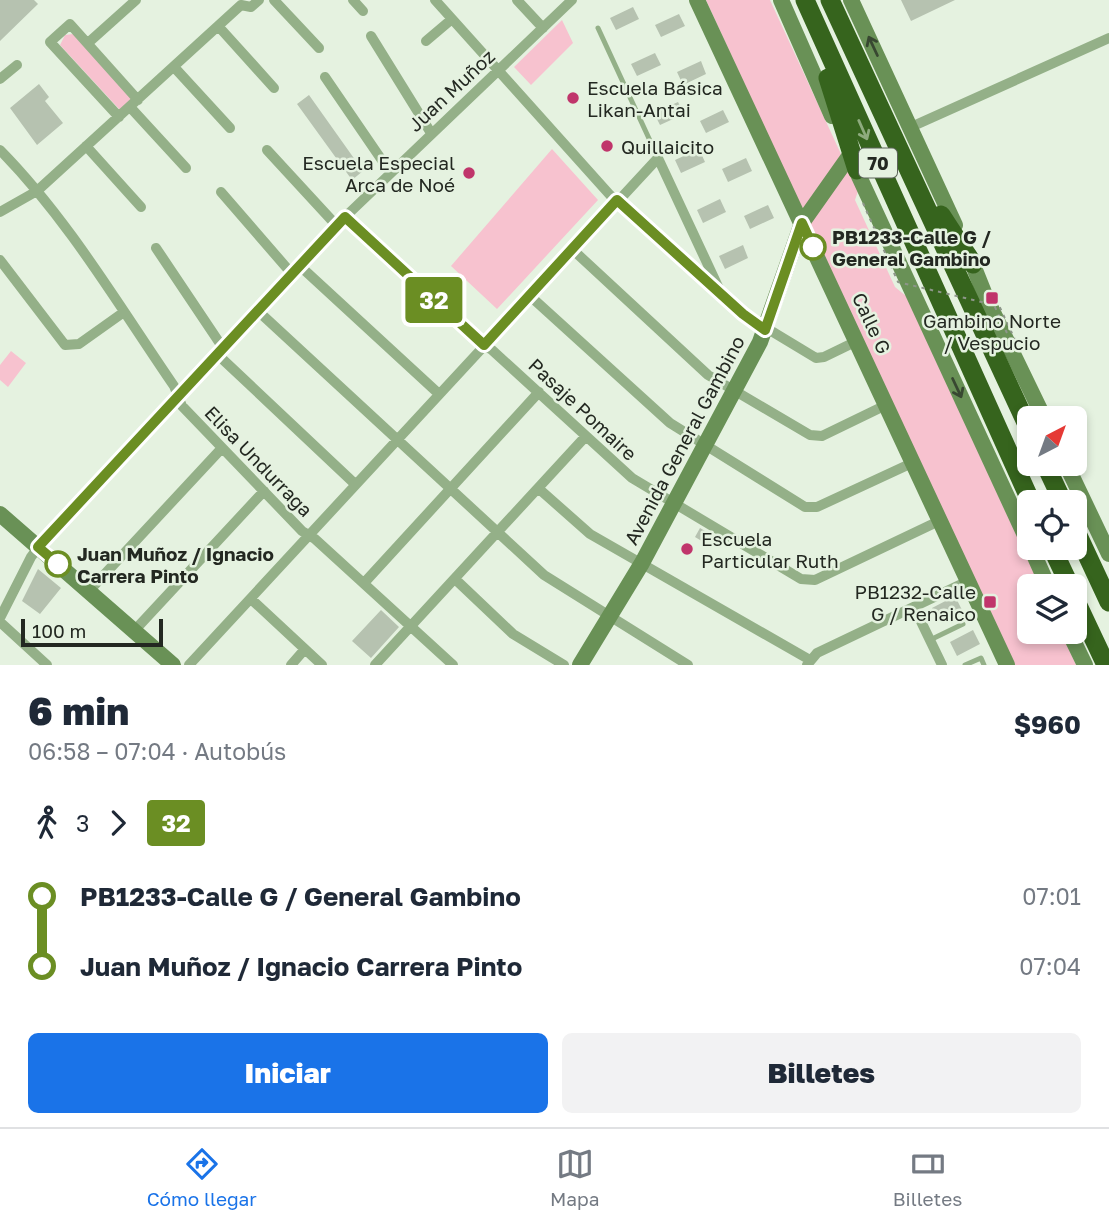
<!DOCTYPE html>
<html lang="es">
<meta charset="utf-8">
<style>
body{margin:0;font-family:"Golos Text",sans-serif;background:#f2f2f3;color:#1f2937;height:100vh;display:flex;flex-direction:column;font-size:26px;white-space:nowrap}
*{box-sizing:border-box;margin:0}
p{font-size:23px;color:#747a83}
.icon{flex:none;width:38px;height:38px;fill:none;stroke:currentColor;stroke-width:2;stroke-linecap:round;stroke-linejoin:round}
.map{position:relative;height:665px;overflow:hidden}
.sheet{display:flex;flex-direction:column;background:#fff;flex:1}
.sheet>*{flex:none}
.badge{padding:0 14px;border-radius:5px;font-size:24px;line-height:46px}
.needle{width:46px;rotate:41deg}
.buttons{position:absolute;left:1017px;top:406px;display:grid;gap:14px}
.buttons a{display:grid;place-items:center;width:70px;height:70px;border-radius:10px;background:#fff;box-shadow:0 4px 10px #0003;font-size:35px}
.scale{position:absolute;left:21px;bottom:18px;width:142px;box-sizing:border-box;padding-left:7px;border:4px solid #232821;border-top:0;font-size:19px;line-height:24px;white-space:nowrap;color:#232821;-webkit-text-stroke:5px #e5f2e0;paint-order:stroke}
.map>.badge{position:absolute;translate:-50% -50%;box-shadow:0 0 0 4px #fff}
.legs{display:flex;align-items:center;gap:10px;height:77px;padding:0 28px;font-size:23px}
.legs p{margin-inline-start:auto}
.headline{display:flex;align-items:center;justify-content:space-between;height:119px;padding:0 28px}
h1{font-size:38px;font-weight:800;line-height:52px}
.action{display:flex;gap:14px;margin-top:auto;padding:14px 28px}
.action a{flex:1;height:80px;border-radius:10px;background:#1a73e8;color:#fff;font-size:28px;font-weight:800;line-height:80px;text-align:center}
.action a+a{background:#f2f2f3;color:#1f2937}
ul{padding:0 28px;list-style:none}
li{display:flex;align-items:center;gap:24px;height:70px;font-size:26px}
li i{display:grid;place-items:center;width:10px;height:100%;margin:0 9px;background:currentColor}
li i::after{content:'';width:18px;height:18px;margin:-9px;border:5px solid;border-radius:50%;background:#fff}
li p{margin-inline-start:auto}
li:first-child i{background:linear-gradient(#0000 50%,currentColor 0)}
li:last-child i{background:linear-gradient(currentColor 50%,#0000 0)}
.menu{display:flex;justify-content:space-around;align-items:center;height:98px;border-top:2px solid #e0e1e3;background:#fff;font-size:19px;color:#747a83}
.menu a{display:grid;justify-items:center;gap:4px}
.menu .active{color:#1a73e8}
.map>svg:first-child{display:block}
.green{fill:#f7c2cf}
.building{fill:#b6c2b0}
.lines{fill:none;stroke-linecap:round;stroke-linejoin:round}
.lane{stroke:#94b088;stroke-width:5}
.street{stroke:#94b088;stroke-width:10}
.secondary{stroke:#699156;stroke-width:16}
.highway{stroke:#36641d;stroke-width:19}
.path-bridge{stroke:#8d9689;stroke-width:2;stroke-dasharray:3.5 5;stroke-linecap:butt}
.oneway{stroke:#384831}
.oneway2{stroke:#8eab7e}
.line-1-casing{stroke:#fff;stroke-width:16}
.line-1{stroke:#6b8e23;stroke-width:10}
.poi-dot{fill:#c0356b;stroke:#e5f2e0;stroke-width:2.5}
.stop-1-dot{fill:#fff;stroke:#6b8e23;stroke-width:3.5}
.labels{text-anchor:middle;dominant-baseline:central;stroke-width:5;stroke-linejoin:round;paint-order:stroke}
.shield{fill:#e5f2e0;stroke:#5d655a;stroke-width:2}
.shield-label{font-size:18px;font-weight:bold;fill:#232821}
.poi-label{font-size:19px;fill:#232821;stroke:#e5f2e0;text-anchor:start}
.street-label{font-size:19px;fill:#232821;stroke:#e5f2e0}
.stop-label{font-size:19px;font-weight:bold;fill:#232821;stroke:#e5f2e0;text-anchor:start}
</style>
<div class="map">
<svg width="1109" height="665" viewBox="0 0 1109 665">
<rect width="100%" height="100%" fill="#e5f2e0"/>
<path class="green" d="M 706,0 L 770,0 L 858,191 L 855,200 L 895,287 L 906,296 L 1040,586 L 1029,586 L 1029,632 L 1061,632 L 1076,665 L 1010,665 Z
M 562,20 L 573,43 L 531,85 L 514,67 Z
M 73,34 L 132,99 L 120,110 L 60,45 L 65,35 Z
M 552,149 L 598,200 L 497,309 L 451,266 Z
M 11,351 L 26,363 L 8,387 L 0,380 L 0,365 Z"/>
<path class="building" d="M 0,0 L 34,0 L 38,4 L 0,41 Z
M 901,0 L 955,0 L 911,21 Z
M 633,7 L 639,19 L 616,30 L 610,18 Z
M 679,14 L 685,26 L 661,37 L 655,25 Z
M 655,53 L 661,65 L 637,76 L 631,64 Z
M 701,61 L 706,74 L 683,85 L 677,72 Z
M 39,84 L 49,97 L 45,101 L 63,123 L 37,145 L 10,108 Z
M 309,95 L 363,171 L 352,180 L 297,104 Z
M 678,102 L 684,114 L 660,125 L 654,113 Z
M 723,110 L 729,122 L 706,133 L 700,121 Z
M 699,149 L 705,162 L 681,173 L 675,160 Z
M 746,158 L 752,171 L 728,182 L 722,169 Z
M 720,199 L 726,212 L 703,223 L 697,210 Z
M 768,205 L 774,218 L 750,229 L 744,216 Z
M 743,245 L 748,258 L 725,269 L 719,256 Z
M 700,528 L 715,537 L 710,546 L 695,537 Z
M 38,569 L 61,588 L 40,614 L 22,601 Z
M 955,596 L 962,610 L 939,622 L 932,608 Z
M 381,610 L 399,627 L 371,658 L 352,641 Z
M 973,630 L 980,644 L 957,656 L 950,642 Z"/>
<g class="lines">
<path class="lane" d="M 598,28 L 658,158
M 930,640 L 963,624
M 965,665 L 981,658 L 984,665"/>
<path class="street" d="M 274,0 L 319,48
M 353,0 L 363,11
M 435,0 L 610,195 L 743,314 L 816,358 L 824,357 L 857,341
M 517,0 L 543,28
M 241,5 L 251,7 L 259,0
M 219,27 L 274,88
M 371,36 L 431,133
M 426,41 L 452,19
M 88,43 L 136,0
M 174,67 L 230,128
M 325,77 L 390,172
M 0,79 L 17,65
M 130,107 L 186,168
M 119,117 L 50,42 L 70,24 L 138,100
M 911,127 L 1109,38
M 86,146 L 141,207
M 0,150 C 68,219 119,306 174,386 L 182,406 L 302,531 L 315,539 L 453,665
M 267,150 L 337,226
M 221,192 L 292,274
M 0,212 L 37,191 L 241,5
M 345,217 L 478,342 L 492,350 L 632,478 L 801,579 L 815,580 L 939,521
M 156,248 L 223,348
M 572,249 L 708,375 L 810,435 L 822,436 L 886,405
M 0,260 L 65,345 L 79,344 L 124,312
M 300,266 L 439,394
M 529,295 L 670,423 L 805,507 L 817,507 L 912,463
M 258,311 L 544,575 L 688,665
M 217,354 L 355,484
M 538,488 L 590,534 L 810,660
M 455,579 L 513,634 L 564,665
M 364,583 L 539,392
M 89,591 L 222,448
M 251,599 L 322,665
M 914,607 L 942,665
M 0,618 L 31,557 L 49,533 L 345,217 L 572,0
M 0,622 L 47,665
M 134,631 L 264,491
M 189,665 L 658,158 L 722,295
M 291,665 L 305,649
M 375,665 L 586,436
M 807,665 L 817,653 L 968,581"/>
<path class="secondary" d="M 697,0 L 1007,665
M 781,0 L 832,116
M 851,0 L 955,225
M 851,159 L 1029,544
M 969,255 L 987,300 L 1044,418
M 1066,464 L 1109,554
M 0,514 L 173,665
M 1031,548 L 1048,586
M 1069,632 L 1085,665
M 580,665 L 642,563 L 760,342 L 802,223 L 850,155"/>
<path class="highway" d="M 805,0 L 1031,502
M 830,0 L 1029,429
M 828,78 L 857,170
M 941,215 L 973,264
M 1045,464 L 1063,502
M 1074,527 L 1109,602
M 1052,548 L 1070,586
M 1074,597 L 1106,665"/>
<path class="path-bridge" d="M 863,203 L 898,282 L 994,305 L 1013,346 L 1017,344 L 995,297"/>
</g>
<defs><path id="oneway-shaft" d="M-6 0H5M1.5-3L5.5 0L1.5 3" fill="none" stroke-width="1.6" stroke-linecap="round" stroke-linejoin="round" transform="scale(1.75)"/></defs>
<g class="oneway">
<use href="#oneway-shaft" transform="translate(873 46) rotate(-115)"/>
<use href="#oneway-shaft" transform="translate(957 388) rotate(65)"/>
</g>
<use class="oneway2" href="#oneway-shaft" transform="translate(863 130) rotate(66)"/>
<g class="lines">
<g class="line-1-casing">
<path id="line-1" d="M 58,564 L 38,547 L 345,217 L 484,345 L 617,200 L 743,314 L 765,330 L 802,223 L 813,247"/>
</g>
<use href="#line-1" class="line-1"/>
</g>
<g class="poi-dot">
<circle cx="573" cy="98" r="7"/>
<circle cx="607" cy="146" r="7"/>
<circle cx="469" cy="173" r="7"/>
<rect x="985" y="291" width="14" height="14" rx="3.5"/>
<circle cx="687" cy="549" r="7"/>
<rect x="983" y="595" width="14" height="14" rx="3.5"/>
</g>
<g class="stop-1-dot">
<circle cx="813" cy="247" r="12"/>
<circle cx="58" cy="564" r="12"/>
</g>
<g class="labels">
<rect class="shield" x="859" y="148.5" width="38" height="29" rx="5"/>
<g class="shield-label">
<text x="878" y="163">70</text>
</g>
<g class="poi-label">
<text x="587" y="87">Escuela Básica<tspan x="587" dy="22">Likan-Antai</tspan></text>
<text x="621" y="146">Quillaicito</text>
<text x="455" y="162" text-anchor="end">Escuela Especial<tspan x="455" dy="22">Arca de Noé</tspan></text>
<text x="992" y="320" text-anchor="middle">Gambino Norte<tspan x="992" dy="22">/ Vespucio</tspan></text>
<text x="701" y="538">Escuela<tspan x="701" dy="22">Particular Ruth</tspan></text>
<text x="976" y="591" text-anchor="end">PB1232-Calle<tspan x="976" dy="22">G / Renaico</tspan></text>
</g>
<g class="street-label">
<text transform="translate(451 90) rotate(-43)">Juan Muñoz</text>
<text transform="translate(872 323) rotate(65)">Calle G</text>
<text transform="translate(583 409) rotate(43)">Pasaje Pomaire</text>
<text transform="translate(684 440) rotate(-62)">Avenida General Gambino</text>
<text transform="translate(259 461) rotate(46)">Elisa Undurraga</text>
</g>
<g class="stop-label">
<text x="832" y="236">PB1233-Calle G /<tspan x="832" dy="22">General Gambino</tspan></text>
<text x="77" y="553">Juan Muñoz / Ignacio<tspan x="77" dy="22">Carrera Pinto</tspan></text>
</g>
</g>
</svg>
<div class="buttons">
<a><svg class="needle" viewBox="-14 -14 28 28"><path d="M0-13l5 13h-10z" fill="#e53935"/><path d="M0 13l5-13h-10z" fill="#747a83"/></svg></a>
<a><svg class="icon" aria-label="locate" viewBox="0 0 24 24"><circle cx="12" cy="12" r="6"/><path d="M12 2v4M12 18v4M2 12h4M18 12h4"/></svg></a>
<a><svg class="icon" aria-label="layers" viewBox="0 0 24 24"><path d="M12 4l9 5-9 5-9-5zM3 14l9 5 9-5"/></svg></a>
</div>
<div class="scale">100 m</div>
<b class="badge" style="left:434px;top:300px;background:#6b8e23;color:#fff">32</b>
</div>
<section class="sheet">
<div class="headline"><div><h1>6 min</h1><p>06:58 – 07:04 · Autobús</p></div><b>$960</b></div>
<div class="legs"><svg class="icon" aria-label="walk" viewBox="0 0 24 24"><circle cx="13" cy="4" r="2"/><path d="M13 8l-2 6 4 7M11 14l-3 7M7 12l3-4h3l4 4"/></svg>3<svg class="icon" aria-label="forward" viewBox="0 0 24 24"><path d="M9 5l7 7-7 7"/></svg><b class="badge" style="background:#6b8e23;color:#fff">32</b></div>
<ul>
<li><i style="color:#6b8e23"></i><b>PB1233-Calle G / General Gambino</b><p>07:01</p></li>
<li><i style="color:#6b8e23"></i><b>Juan Muñoz / Ignacio Carrera Pinto</b><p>07:04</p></li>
</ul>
<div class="action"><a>Iniciar</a><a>Billetes</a></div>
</section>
<nav class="menu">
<a class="active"><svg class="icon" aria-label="directions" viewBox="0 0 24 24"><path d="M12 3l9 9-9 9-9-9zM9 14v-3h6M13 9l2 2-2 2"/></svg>Cómo llegar</a>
<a><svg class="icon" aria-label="map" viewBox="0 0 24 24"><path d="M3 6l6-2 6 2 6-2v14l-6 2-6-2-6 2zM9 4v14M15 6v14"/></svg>Mapa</a>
<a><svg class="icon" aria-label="tickets" viewBox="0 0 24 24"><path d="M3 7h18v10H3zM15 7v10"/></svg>Billetes</a>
</nav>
